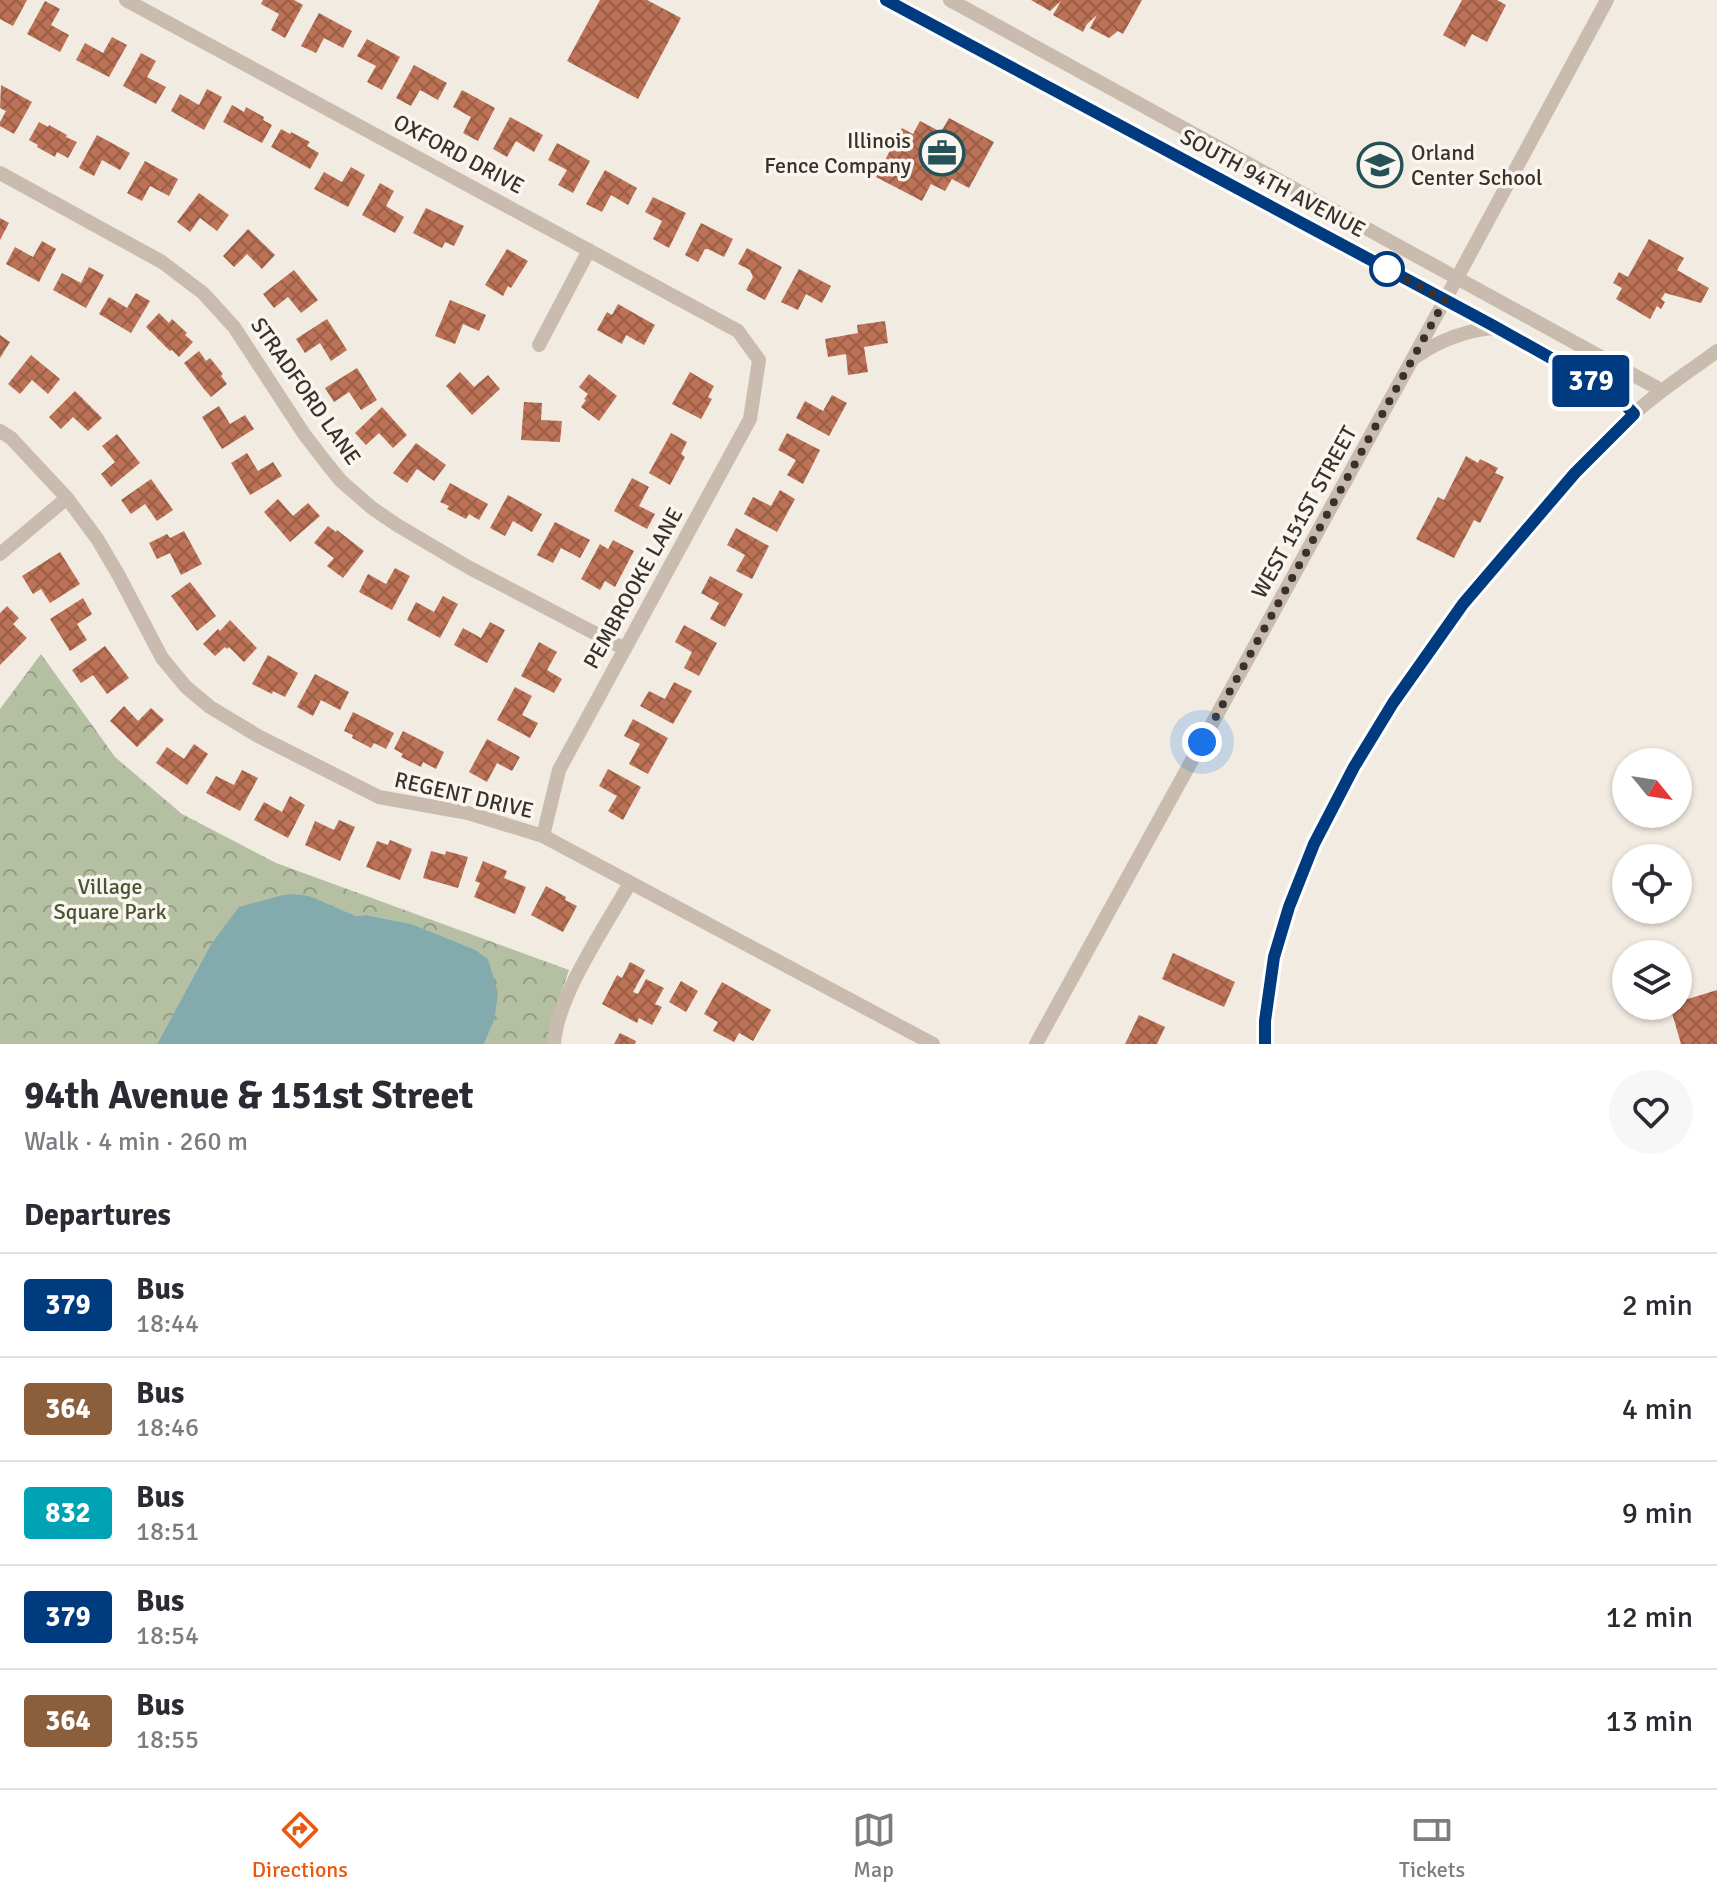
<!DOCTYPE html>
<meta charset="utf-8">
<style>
body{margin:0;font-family:Signika,sans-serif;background:#f7f7f7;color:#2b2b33;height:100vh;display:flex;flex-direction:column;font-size:30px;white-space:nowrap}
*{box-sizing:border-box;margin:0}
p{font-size:26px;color:#7c7c81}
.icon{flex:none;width:44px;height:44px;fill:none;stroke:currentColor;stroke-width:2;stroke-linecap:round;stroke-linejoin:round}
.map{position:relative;height:1044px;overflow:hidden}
.side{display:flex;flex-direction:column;background:#fff;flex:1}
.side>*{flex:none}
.badge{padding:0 16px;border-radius:6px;font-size:28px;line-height:52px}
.needle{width:52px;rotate:120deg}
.tools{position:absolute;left:1612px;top:748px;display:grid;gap:16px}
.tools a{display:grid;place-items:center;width:80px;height:80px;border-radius:50%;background:#fff;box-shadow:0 2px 6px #0004;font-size:40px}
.you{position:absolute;width:40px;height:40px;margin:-20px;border:6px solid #fff;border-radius:50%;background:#1a73e8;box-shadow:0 0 0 12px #1a73e833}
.map>.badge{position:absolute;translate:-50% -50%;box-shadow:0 0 0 4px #fff}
h2{padding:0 24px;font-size:30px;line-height:72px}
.round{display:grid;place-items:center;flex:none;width:84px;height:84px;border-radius:42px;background:#f7f7f7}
.summary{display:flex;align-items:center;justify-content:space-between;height:136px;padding:0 24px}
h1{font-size:38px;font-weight:700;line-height:60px}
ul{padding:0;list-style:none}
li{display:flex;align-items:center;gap:24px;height:104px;padding:0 24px;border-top:2px solid #e1e1e2}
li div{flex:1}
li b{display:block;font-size:30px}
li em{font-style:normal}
li .badge{min-width:88px;font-weight:700;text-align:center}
.menu{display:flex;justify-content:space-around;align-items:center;height:112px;border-top:2px solid #e1e1e2;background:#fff;font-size:22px;color:#7c7c81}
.menu a{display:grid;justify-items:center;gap:4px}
.menu .active{color:#ea580c}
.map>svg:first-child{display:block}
.forest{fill:url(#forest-crowns)}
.water{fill:#83aaad}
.building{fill:url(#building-cross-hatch)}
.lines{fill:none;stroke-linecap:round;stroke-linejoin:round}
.minor{stroke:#c9bcaf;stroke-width:14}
.line-casing{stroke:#fff;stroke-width:18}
.line{stroke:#003b80;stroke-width:12}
.walk{stroke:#39312c;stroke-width:8;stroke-dasharray:0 14.4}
.stop-dot{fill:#fff;stroke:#003b80;stroke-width:4}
.labels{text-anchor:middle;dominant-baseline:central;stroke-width:7;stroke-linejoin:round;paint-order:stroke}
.poi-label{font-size:22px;fill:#39312c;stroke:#faf5ef;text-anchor:end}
.street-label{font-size:22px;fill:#39312c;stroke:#faf5ef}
.park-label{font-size:22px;fill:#475532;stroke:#faf5ef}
</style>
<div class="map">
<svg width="1717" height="1044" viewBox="0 0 1717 1044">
<defs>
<pattern id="forest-crowns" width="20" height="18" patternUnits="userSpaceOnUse" patternTransform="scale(2)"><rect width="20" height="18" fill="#b5c0a3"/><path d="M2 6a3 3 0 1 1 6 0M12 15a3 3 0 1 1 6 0" fill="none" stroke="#949d85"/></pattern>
<pattern id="building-cross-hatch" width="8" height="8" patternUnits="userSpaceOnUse" patternTransform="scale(2)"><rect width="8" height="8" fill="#bc7256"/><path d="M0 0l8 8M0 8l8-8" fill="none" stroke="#9a5e47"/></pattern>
</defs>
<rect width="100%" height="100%" fill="#f2ebe2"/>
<path class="forest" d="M 41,654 L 115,757 L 182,814 L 276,863 L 569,970 L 555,1011 L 547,1044 L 484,1044 L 494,1021 L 488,959 L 476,950 L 412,924 L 366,915 L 356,916 L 334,907 L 239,908 L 211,944 L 157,1044 L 0,1044 L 0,709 Z"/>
<path class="water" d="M 292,894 L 309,896 L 356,916 L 366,915 L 412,924 L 476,950 L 488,959 L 498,993 L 494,1021 L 484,1044 L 157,1044 L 211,944 L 239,907 L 283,895 Z"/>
<path class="building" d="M 0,0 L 27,0 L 13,26 L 0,19 Z
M 263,0 L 294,0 L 303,5 L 285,38 L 271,30 L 279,14 L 261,4 Z
M 600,0 L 647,0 L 681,18 L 638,99 L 567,61 Z
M 1031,0 L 1142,0 L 1123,34 L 1118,31 L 1109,38 L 1090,28 L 1097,15 L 1087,24 L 1083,32 L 1053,15 L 1061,1 L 1050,11 Z
M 1462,0 L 1497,0 L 1506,5 L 1487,42 L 1472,34 L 1465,47 L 1443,35 Z
M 45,1 L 60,9 L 51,25 L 69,35 L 60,52 L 27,34 Z
M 319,13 L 352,31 L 343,48 L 324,38 L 316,53 L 301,46 Z
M 112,37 L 127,45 L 109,77 L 76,60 L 85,43 L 103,53 Z
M 367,39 L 400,57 L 382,90 L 367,82 L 376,66 L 357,56 Z
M 141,53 L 156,61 L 147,77 L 166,87 L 156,104 L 123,86 Z
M 414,65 L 447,83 L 438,100 L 420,90 L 411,106 L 396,98 Z
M 1,85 L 32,102 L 14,134 L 0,126 L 0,122 L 6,111 L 0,108 Z
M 207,89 L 222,97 L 204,130 L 171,111 L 180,94 L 199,105 Z
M 462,90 L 495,108 L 478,141 L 463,133 L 471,117 L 453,107 Z
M 232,105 L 244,112 L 246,107 L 264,117 L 263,120 L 272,125 L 262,143 L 223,122 Z
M 510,117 L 543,135 L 534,152 L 516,141 L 507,157 L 493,149 Z
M 949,118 L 994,142 L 969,188 L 952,179 L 945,191 L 931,184 L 922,201 L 876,177 L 902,128 L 913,134 L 920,121 L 941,132 Z
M 39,122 L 48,127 L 49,125 L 67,135 L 66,137 L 77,142 L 68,158 L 57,152 L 55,157 L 37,147 L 38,145 L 29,140 Z
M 281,129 L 290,134 L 291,132 L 310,142 L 307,146 L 319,153 L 310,169 L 271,147 Z
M 97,135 L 130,153 L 120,170 L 102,160 L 94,176 L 79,168 Z
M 557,143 L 590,161 L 573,193 L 558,185 L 567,170 L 548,160 Z
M 145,161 L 178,179 L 169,196 L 150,186 L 142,201 L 127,193 Z
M 351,167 L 365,175 L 348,207 L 314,189 L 324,172 L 342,182 Z
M 605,170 L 637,188 L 628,205 L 611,195 L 602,212 L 586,204 Z
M 380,183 L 394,191 L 386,206 L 404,217 L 395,233 L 362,215 Z
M 199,193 L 229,215 L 217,231 L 200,218 L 190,232 L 177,222 Z
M 653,197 L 686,213 L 669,248 L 653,239 L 662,221 L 645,212 Z
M 426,208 L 464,226 L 454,246 L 445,242 L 442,248 L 413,233 Z
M 0,218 L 9,223 L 0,240 Z
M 701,223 L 733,239 L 724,257 L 708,249 L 705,249 L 698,262 L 685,255 Z
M 248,229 L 275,255 L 262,269 L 247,254 L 234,267 L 223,256 Z
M 1649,239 L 1684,258 L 1677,270 L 1709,288 L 1701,303 L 1665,293 L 1661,299 L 1665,302 L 1661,309 L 1657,306 L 1650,319 L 1616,299 L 1622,288 L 1613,283 L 1619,272 L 1628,277 Z
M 42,241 L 56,249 L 39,282 L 6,264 L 15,247 L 33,257 Z
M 747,248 L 782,267 L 765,300 L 746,290 L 753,277 L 750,270 L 738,264 Z
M 507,249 L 528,261 L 511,288 L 508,286 L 503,296 L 485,285 Z
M 89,267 L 104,275 L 86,308 L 53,290 L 62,273 L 81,283 Z
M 799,269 L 831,286 L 822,303 L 806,294 L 798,310 L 781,302 Z
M 294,270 L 318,300 L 301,313 L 288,297 L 274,308 L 263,294 Z
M 136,293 L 150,301 L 131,333 L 99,314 L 109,297 L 127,308 Z
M 450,300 L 486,315 L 479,331 L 463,324 L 455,344 L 435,336 Z
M 618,304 L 655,325 L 644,345 L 626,335 L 622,344 L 597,330 L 607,312 L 612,315 Z
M 159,313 L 169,323 L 172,319 L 187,333 L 185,335 L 193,342 L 179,357 L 172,350 L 170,351 L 146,327 Z
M 327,319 L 347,350 L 331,361 L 320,343 L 305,353 L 296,339 Z
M 885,321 L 888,343 L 864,347 L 868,372 L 848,375 L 846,354 L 828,357 L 825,339 L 858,333 L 857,325 Z
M 0,335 L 10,342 L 0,358 Z
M 199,351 L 206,361 L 210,358 L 223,374 L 221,376 L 227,384 L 211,397 L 204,389 L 184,363 Z
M 31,355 L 60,379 L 48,394 L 32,380 L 20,394 L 8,384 Z
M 357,368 L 377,400 L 361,410 L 349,392 L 334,402 L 325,388 Z
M 460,372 L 474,387 L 488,375 L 500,389 L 472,415 L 446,386 Z
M 690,372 L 714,386 L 708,397 L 712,399 L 701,419 L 672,404 Z
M 589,374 L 617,396 L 599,421 L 581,407 L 586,400 L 584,399 L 588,394 L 579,387 Z
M 75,391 L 102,418 L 88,431 L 73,417 L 61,429 L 49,417 Z
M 832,395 L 847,403 L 829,436 L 796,418 L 805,401 L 823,411 Z
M 524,402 L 542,403 L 541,420 L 562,421 L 560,442 L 521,440 Z
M 219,406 L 230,424 L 245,415 L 254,429 L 222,449 L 202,417 Z
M 382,407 L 407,435 L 393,448 L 379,433 L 366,445 L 355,433 Z
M 671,433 L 687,442 L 681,454 L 685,457 L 670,485 L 649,473 Z
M 787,433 L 820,450 L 803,484 L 787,475 L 796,460 L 778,450 Z
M 117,434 L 140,463 L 111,487 L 101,474 L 115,462 L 102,446 Z
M 416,443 L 446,465 L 434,481 L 417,469 L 407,483 L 393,473 Z
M 247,453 L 258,471 L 273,462 L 282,476 L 250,495 L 231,463 Z
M 1466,456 L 1478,463 L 1480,459 L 1498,468 L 1495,473 L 1504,477 L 1480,523 L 1474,520 L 1454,558 L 1416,539 L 1438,497 L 1444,500 Z
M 632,478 L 649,487 L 639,506 L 655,514 L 647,529 L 614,511 Z
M 151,479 L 173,510 L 157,521 L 145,504 L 131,514 L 121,500 Z
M 450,483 L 488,504 L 479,520 L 469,514 L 466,519 L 447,509 L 449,506 L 440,502 Z
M 780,490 L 795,499 L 777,532 L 744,514 L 753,497 L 771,506 Z
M 508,495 L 542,514 L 532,532 L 513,521 L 505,536 L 490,528 Z
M 278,499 L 293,516 L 308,503 L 320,516 L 290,542 L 264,512 Z
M 555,522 L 590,540 L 580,558 L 561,548 L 553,563 L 537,555 Z
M 328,526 L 336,532 L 337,530 L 364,551 L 343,578 L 327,566 L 334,558 L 314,543 Z
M 736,528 L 769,546 L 752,579 L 736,571 L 745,555 L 727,545 Z
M 184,531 L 202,564 L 181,575 L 170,553 L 157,559 L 149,543 L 167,534 L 170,538 Z
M 613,540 L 634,551 L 615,587 L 605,581 L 600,590 L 581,579 L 600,544 L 608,549 Z
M 60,552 L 80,584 L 50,603 L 41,589 L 33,594 L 22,576 Z
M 395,568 L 410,576 L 392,610 L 359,592 L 368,574 L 386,584 Z
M 710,576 L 743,594 L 725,627 L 710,619 L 719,603 L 701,593 Z
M 190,582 L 216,616 L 197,631 L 171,596 Z
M 443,596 L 458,604 L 440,638 L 407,620 L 416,602 L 434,612 Z
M 83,598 L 92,614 L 77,624 L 87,640 L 70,651 L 50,619 Z
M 7,606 L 19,618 L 13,624 L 27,638 L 0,665 L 0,613 Z
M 230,620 L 257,648 L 244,662 L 229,647 L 227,649 L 225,647 L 215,656 L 203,644 L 218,629 L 220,631 Z
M 490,622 L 505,630 L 487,663 L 454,645 L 463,628 L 481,638 Z
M 684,625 L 717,643 L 699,676 L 684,668 L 692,652 L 675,642 Z
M 539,642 L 557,652 L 547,670 L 562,679 L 554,693 L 521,676 Z
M 105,646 L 129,678 L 107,694 L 93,675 L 81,683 L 72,670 Z
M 268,655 L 298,673 L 285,697 L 273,691 L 272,694 L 252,684 Z
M 315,674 L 349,692 L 340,710 L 321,700 L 313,716 L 297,707 Z
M 674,682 L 692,691 L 673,724 L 640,706 L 649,691 L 665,699 Z
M 515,687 L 532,696 L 522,715 L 538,723 L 530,738 L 497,720 Z
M 124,706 L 138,721 L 151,708 L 164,720 L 137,747 L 110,721 Z
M 353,712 L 394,733 L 386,749 L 374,743 L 371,748 L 352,738 L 353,735 L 344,731 Z
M 633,719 L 668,738 L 648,774 L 629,764 L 640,744 L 624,736 Z
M 403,731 L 444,752 L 436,769 L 423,762 L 421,767 L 401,757 L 403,754 L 394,749 Z
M 487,739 L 520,757 L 512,771 L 497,763 L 487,782 L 469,772 Z
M 194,744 L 208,754 L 187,785 L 156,763 L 167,747 L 184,759 Z
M 608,769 L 641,787 L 623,820 L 608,811 L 617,796 L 599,786 Z
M 242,770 L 258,778 L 240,811 L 206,793 L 216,776 L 234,785 Z
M 290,796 L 305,805 L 288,838 L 254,820 L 264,802 L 282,812 Z
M 339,820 L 355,827 L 340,861 L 305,845 L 315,821 L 334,830 Z
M 390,840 L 412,849 L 400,880 L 366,867 L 377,841 L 388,845 Z
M 431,851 L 445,855 L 446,851 L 468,857 L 458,888 L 423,878 Z
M 483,861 L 507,871 L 504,878 L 526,887 L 515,914 L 474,897 L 480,883 L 475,881 Z
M 546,886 L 566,897 L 565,900 L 577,906 L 563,932 L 531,915 Z
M 1173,953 L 1235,982 L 1224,1007 L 1162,979 Z
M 630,962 L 645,970 L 633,992 L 638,994 L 646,979 L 664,988 L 655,1004 L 662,1007 L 652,1025 L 639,1018 L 637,1023 L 602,1004 L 617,975 L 622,978 Z
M 681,981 L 698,991 L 686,1012 L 669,1002 Z
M 722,982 L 771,1010 L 753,1041 L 739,1033 L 734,1042 L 713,1031 L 718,1022 L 704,1014 Z
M 1717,990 L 1717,1044 L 1681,1044 L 1670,1006 L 1678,1006 L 1678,1002 Z
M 1139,1015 L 1165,1027 L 1157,1044 L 1125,1044 Z
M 620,1033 L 636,1041 L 635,1044 L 614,1044 Z"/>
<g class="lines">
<path class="minor" d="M 126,0 L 738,331 L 759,360 L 750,419 L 559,770 L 543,836
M 886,0 L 1497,328 L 1615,394 L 1634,414
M 950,0 L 1661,390
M 0,173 L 162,262 L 203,293 L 234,327 L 304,434 L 328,465 L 341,481 L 372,508 L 397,525 L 468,567 L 625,649
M 539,345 L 589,250
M 1417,356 C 1440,340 1469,329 1497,328
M 0,431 L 11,438 L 67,498 L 98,540 L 119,576 L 162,658 L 186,687 L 210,707 L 258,736 L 379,797 L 468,813 L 543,836 L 933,1044
M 0,554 L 67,498
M 554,1044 C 557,996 606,925 630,883
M 1036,1044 L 1457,278 L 1607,0
M 1265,1044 C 1266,910 1336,785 1411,677 C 1428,652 1445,626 1464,603 C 1482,581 1501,560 1519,538 C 1556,495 1593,452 1635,413 C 1660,390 1689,372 1717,351"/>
</g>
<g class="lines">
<g class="line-casing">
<path id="line" d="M 886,0 L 1492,325 L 1615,394 L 1634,414 L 1575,473 L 1463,604 L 1393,703 L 1354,767 L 1314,844 L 1289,907 L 1274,957 L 1265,1021 L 1265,1044"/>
</g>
<use href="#line" class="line"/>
<path class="walk" d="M 1202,742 L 1445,300 L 1383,267 L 1387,269"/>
</g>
<defs>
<g id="office-ring" transform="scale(2.3)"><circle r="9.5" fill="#faf5ef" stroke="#255257" stroke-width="1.5"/><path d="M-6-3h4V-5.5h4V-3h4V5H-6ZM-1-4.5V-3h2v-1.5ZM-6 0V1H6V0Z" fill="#255257"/></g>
<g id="school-ring" transform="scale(2.3)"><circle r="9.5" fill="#faf5ef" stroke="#255257" stroke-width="1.5"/><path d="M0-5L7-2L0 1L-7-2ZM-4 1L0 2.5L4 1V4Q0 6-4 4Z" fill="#255257"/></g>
</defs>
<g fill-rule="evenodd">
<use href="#office-ring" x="942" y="153"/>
<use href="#school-ring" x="1380" y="165"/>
</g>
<circle class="stop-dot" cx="1387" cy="269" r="16"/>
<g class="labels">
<g class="poi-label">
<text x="911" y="140">Illinois<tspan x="911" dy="25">Fence Company</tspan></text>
<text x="1411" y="152" text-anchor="start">Orland<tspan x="1411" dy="25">Center School</tspan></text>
</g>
<g class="street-label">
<text transform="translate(459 154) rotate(28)">OXFORD DRIVE</text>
<text transform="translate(1273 183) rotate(28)">SOUTH 94TH AVENUE</text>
<text transform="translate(306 391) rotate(55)">STRADFORD LANE</text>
<text transform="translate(1304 512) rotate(-61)">WEST 151ST STREET</text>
<text transform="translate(633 588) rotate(-61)">PEMBROOKE LANE</text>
<text transform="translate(464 795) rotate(13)">REGENT DRIVE</text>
</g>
<g class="park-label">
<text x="110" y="886">Village<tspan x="110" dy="25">Square Park</tspan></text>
</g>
</g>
</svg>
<div class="tools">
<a><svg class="needle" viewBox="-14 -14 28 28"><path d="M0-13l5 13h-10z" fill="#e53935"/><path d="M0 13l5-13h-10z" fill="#7c7c81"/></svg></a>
<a><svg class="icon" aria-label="locate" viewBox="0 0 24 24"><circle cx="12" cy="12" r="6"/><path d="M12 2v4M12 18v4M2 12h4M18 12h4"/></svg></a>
<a><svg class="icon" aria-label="layers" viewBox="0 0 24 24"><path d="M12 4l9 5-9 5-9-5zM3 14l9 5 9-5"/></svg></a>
</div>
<div class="you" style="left:1202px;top:742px"></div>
<b class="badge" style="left:1591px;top:381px;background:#003b80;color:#fff">379</b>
</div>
<section class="side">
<div class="summary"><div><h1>94th Avenue &amp; 151st Street</h1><p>Walk · 4 min · 260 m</p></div><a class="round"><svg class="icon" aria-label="heart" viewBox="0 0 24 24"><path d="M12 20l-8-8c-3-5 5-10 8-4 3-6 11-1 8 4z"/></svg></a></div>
<h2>Departures</h2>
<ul>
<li><span class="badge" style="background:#003b80;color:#fff">379</span><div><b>Bus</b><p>18:44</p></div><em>2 min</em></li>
<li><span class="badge" style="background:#8b5e3c;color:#fff">364</span><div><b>Bus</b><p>18:46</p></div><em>4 min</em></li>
<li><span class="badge" style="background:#00a3b4;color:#fff">832</span><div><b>Bus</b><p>18:51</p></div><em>9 min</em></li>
<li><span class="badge" style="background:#003b80;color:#fff">379</span><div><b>Bus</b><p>18:54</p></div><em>12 min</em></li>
<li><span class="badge" style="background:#8b5e3c;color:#fff">364</span><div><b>Bus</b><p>18:55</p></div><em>13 min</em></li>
</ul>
</section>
<nav class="menu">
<a class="active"><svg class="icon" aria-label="directions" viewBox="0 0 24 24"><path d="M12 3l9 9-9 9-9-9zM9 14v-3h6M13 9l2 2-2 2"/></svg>Directions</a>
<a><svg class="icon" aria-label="map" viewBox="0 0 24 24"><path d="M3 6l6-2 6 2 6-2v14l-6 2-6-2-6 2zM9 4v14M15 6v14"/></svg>Map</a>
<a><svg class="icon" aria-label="tickets" viewBox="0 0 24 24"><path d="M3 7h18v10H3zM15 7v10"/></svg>Tickets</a>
</nav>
